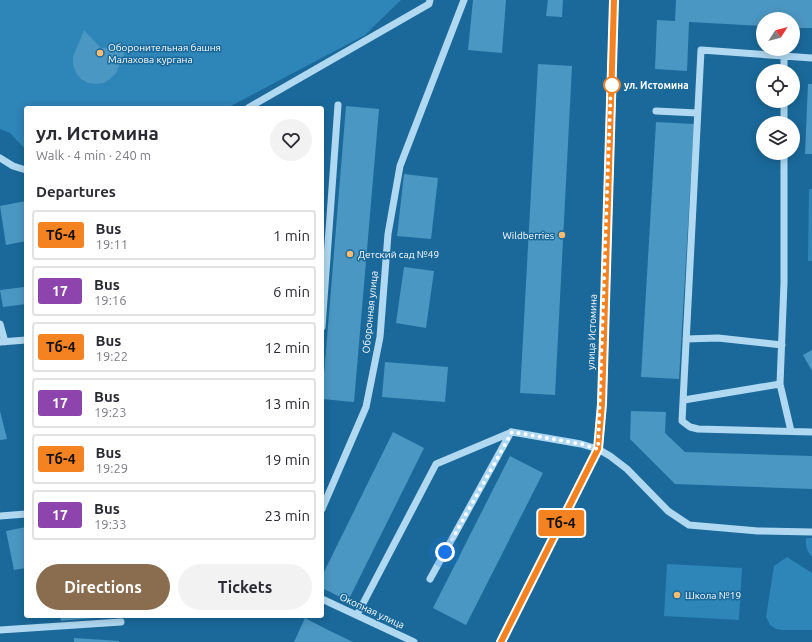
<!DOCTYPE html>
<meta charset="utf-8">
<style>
body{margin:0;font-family:Ubuntu,sans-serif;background:#f2f2f3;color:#2b2b33;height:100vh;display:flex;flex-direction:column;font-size:15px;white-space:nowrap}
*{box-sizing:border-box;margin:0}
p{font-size:13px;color:#7c7c81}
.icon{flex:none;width:22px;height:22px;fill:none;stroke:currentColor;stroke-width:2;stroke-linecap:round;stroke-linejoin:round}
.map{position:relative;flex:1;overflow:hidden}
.side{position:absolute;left:24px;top:106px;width:300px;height:512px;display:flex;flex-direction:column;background:#fff;border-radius:4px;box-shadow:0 2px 10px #0003}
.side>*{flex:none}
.badge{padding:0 8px;border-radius:3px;font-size:14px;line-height:26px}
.needle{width:26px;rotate:54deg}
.buttons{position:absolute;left:756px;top:12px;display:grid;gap:8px}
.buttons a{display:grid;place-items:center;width:44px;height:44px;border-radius:50%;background:#fff;box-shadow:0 2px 10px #0003;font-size:20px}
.you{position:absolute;width:20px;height:20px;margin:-10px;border:3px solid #fff;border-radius:50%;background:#1a73e8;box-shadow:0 0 0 6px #1a73e833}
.map>.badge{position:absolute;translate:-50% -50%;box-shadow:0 0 0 2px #fff}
h2{padding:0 12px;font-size:15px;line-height:36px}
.round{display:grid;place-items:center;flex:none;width:42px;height:42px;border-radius:21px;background:#f2f2f3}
.overview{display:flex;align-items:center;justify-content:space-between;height:68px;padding:0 12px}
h1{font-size:19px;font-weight:700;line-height:30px}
.action{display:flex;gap:8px;margin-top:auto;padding:8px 12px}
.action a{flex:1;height:46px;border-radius:24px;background:#8a6c4e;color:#fff;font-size:16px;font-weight:700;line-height:46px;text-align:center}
.action a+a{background:#f2f2f3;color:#2b2b33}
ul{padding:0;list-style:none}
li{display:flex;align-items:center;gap:12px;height:50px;margin:0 8px 6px;padding:0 4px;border:2px solid #e1e1e2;border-radius:4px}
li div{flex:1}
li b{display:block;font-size:15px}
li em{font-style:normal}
li .badge{min-width:44px;font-weight:700;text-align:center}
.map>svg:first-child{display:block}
.green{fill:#2e85b7}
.building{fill:#4b97c3}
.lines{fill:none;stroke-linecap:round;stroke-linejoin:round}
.minor{stroke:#b0d9f1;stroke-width:7}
.major{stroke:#f9fdff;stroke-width:10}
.line-casing{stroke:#fff;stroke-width:9}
.line{stroke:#f58220;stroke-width:6}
.walk{stroke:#fff;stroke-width:4;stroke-dasharray:0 7.2}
.poi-dot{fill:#ffbb6f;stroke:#1a699a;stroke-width:1.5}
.stop-dot{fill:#fff;stroke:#f58220;stroke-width:2}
.labels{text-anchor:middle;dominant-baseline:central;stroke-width:3;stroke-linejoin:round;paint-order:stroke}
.poi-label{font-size:10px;fill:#fff;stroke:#1a699a;text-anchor:start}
.stop-label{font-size:10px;font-weight:bold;fill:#fff;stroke:#1a699a;text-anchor:start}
.street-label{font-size:10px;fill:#fff;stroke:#1a699a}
</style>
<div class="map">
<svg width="812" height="642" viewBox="0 0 812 642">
<rect width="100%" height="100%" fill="#1a699a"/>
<path class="green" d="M 0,0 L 401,0 L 365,35 L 227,108 L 26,108 L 26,150 L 10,133 L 0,129 Z
M 809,189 L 812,189 L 812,261 L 808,261 Z
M 806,538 L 812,538 L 812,557 C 807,552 805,546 806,538 Z
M 787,557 L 812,573 L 812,630 L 782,630 L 776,629 L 770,625 L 766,617 L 774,566 Z
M 667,564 L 742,568 L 739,620 L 664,616 Z"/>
<path class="building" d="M 473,0 L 506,0 L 502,53 L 468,50 Z
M 548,0 L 563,0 L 562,17 L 546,16 Z
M 676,0 L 812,0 L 812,28 L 793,28 L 793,19 L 763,19 L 763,26 L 689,22 L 687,71 L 655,69 L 657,20 L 675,21 Z
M 84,30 L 101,48 L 127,47 L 116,73 L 110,79 L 104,83 L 96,84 L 88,83 L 81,79 L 76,73 L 73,65 L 73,57 Z
M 538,64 L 572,66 L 555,395 L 520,393 Z
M 808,84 L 812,84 L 812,154 L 805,154 Z
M 346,106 L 379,109 L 354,402 L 322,399 Z
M 656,122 L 694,124 L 679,379 L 641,377 Z
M 404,174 L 438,178 L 431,239 L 397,236 Z
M 26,201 L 26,241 L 6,245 L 0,206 Z
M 404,267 L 434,271 L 426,328 L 396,323 Z
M 24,287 L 26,304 L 3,307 L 0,290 Z
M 812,350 L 812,371 L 803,355 Z
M 385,362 L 448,367 L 445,402 L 382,397 Z
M 0,411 L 7,439 L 0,440 Z
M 631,411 L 666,412 L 665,433 L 685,452 L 812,456 L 812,489 L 675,484 L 630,439 Z
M 393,432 L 424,448 L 348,601 L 322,588 L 322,576 Z
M 510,456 L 543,473 L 466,625 L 433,608 Z
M 26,527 L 26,568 L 14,570 L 6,531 Z
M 60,616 L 104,616 L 104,617 L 61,621 Z
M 305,618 L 328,630 L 353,642 L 294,642 Z
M 74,638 L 119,641 L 119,642 L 74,642 Z"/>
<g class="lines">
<path class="minor" d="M 812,58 L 701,50 L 682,421 L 690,427 L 698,429 L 812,432
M 784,71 L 784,56
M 248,108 L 429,4 L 430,0
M 656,111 L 697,113
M 784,123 L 784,101
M 784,153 L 784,283 L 780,384 L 791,431
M 0,158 L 13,166 L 26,170
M 0,324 L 5,342
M 322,327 L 338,105
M 686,339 L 718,338 L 782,345
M 0,342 L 26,340
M 684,400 L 780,384
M 322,509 L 366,407 L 380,337 L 388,234 L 400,166 L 464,0
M 0,516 L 26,514
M 430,579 L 511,432
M 322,599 L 414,642
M 357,615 L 436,464 L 512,432 L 581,444 L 598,449 L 610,456 L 627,469 L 668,511 L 689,525 L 758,531 L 812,532
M 0,630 L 121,622"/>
<path class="major" d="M 501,642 L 598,449 L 602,404 L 614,0"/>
</g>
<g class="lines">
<g class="line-casing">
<path id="line" d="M 501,642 L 598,449 L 602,404 L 614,0"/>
</g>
<use href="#line" class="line"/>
<path class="walk" d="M 445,552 L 512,432 L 581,444 L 598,449 L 611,82 L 612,85"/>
</g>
<g class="poi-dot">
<circle cx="100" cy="53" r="4"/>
<circle cx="562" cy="235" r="4"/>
<circle cx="350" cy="254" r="4"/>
<circle cx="677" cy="595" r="4"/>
</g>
<circle class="stop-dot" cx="612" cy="85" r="8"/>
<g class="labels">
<g class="poi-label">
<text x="108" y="47">Оборонительная башня<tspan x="108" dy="12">Малахова кургана</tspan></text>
<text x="554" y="235" text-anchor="end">Wildberries</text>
<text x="358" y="254">Детский сад №49</text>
<text x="685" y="595">Школа №19</text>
</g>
<g class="stop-label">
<text x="624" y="85">ул. Истомина</text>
</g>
<g class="street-label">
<text transform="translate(370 312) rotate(-84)">Оборонная улица</text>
<text transform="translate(592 332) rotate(-88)">улица Истомина</text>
<text transform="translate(372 611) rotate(25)">Окопная улица</text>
</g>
</g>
</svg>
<div class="buttons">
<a><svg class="needle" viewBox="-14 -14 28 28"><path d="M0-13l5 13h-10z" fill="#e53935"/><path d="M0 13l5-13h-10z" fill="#7c7c81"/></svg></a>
<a><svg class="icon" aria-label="locate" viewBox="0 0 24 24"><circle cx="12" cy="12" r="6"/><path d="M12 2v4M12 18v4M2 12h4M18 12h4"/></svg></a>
<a><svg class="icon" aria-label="layers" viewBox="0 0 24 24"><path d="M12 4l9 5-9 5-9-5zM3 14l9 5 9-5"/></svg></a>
</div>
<div class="you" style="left:445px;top:552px"></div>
<b class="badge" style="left:561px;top:523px;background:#f58220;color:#111">Тб-4</b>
<section class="side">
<div class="overview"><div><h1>ул. Истомина</h1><p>Walk · 4 min · 240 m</p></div><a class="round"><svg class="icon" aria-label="heart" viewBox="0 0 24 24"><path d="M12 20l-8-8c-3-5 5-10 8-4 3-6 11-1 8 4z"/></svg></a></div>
<h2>Departures</h2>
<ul>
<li><span class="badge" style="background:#f58220;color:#111">Тб-4</span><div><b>Bus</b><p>19:11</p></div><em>1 min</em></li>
<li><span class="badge" style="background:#8e44ad;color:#fff">17</span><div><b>Bus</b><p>19:16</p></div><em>6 min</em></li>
<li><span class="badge" style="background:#f58220;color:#111">Тб-4</span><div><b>Bus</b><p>19:22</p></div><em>12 min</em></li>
<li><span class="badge" style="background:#8e44ad;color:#fff">17</span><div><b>Bus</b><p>19:23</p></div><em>13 min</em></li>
<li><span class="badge" style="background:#f58220;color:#111">Тб-4</span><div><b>Bus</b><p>19:29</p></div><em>19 min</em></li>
<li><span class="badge" style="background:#8e44ad;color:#fff">17</span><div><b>Bus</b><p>19:33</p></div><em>23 min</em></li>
</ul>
<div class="action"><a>Directions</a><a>Tickets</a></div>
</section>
</div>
